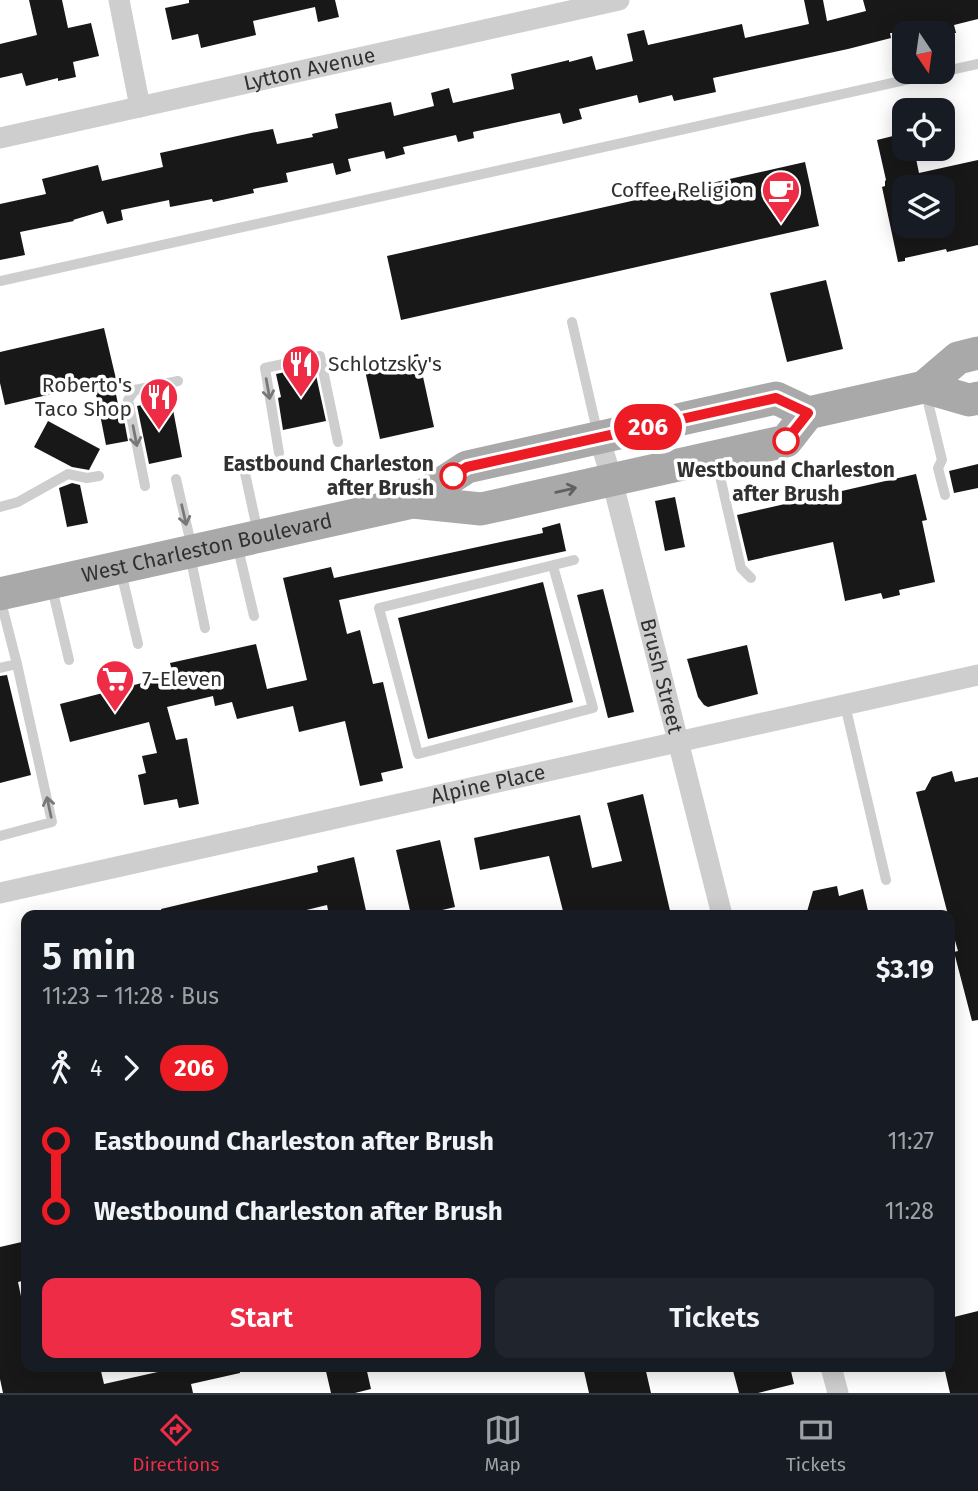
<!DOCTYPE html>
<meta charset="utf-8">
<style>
body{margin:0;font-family:"Fira Sans",sans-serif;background:#20242c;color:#f1f3f6;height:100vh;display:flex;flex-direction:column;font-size:26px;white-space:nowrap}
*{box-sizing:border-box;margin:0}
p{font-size:23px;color:#9ea1a6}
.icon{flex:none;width:38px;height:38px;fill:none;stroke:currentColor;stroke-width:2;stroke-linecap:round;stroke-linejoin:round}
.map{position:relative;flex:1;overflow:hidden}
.drawer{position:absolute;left:21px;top:910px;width:934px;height:462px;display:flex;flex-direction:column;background:#171b24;border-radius:14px;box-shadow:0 4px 18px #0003}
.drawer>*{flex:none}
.badge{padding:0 14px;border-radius:23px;font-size:24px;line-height:46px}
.needle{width:46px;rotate:167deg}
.tools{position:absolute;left:892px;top:21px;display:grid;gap:14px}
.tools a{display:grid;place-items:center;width:63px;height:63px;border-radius:14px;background:#171b24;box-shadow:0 4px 18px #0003;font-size:35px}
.map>.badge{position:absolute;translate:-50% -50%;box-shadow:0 0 0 4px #fff}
.legs{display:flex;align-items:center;gap:10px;height:77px;padding:0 21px;font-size:23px}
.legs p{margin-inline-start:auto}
.summary{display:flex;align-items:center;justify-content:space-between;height:119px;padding:0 21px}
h1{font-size:38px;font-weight:600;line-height:52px}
.primary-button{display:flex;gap:14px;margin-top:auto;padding:14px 21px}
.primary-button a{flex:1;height:80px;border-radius:14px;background:#ee2c46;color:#fff;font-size:28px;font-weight:600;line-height:80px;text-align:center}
.primary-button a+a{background:#20242c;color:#f1f3f6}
ul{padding:0 21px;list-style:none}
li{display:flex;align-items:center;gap:24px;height:70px;font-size:26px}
li i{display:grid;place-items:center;width:10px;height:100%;margin:0 9px;background:currentColor}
li i::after{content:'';width:18px;height:18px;margin:-9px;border:5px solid;border-radius:50%;background:#171b24}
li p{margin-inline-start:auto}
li:first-child i{background:linear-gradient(#0000 50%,currentColor 0)}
li:last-child i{background:linear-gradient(currentColor 50%,#0000 0)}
.tab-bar{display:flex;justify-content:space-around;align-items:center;height:98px;border-top:2px solid #363941;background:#171b24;font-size:19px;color:#9ea1a6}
.tab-bar a{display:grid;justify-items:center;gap:4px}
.tab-bar .current{color:#ee2c46}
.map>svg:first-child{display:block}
.building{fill:#181818;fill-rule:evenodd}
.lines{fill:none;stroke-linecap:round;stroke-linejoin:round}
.service{stroke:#cecece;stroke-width:10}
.minor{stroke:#cecece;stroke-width:21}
.primary{stroke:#a9a9a9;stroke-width:33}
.oneway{stroke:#787878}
.oneway2{stroke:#616161}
.line-1-casing{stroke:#fff;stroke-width:16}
.line-1{stroke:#ed1b24;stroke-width:10}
.stop-1-dot{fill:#fff;stroke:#ed1b24;stroke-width:3.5}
.labels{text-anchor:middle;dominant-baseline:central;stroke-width:7;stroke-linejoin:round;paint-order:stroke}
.street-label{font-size:21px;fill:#313131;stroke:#fff}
.poi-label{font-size:21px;fill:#313131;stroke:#fff;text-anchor:end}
.stop-label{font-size:21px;font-weight:bold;fill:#313131;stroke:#fff;text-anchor:end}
</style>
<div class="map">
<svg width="978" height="1393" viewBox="0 0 978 1393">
<rect width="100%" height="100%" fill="#fff"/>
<path class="building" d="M 29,0 L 62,0 L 68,28 L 91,23 L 99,56 L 73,62 L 76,77 L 58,81 L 58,78 L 26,86 L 22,73 L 0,78 L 0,44 L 37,35 Z
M 189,0 L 335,0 L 339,17 L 318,22 L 315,7 L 253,21 L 256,35 L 201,48 L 198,34 L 172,40 L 165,8 L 189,3 Z
M 804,0 L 823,0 L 827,21 L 866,11 L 863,0 L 978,0 L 978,19 L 954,25 L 956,33 L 890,33 L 891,38 L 848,49 L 713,78 L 716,92 L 674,101 L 672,95 L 639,103 L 637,95 L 579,109 L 582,119 L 563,124 L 560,113 L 473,132 L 474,138 L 458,142 L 456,135 L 403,147 L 405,154 L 386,159 L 384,151 L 348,159 L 351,171 L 336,175 L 333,163 L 286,173 L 288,182 L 253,189 L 254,193 L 213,202 L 212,199 L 170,207 L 169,200 L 121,210 L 123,220 L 107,224 L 103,211 L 73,220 L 74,221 L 20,232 L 25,255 L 0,260 L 0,204 L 46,194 L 42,179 L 98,165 L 102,181 L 163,167 L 160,153 L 251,133 L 273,129 L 277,144 L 313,137 L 312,134 L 338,128 L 335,114 L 391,102 L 394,116 L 434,106 L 431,93 L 449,88 L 453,103 L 514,89 L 511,74 L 569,60 L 569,62 L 592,56 L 596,70 L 633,61 L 627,34 L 644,30 L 648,45 L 742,24 L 745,38 L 809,24 Z
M 905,133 L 905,149 L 914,149 L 919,173 L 978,160 L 978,245 L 947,252 L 946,249 L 905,258 L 905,261 L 898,262 L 882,187 L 885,186 L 885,181 L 886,180 L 877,140 ZM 905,187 L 943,187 L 943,226 L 905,226 Z
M 805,162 L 819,226 L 401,320 L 387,256 Z
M 826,280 L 843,349 L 787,362 L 770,293 Z
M 104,328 L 116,379 L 113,380 L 119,409 L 122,409 L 128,441 L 106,445 L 94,384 L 5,405 L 0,383 L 0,352 Z
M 418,354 L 434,427 L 380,439 L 364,366 Z
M 314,366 L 326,421 L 283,430 L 278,398 L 281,397 L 276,374 Z
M 171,399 L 182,457 L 149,464 L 137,406 Z
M 48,421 L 100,449 L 89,470 L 72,467 L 34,447 Z
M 978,464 L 978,488 L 954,493 L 949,471 Z
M 916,474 L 927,520 L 922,521 L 935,582 L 899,590 L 900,595 L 883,599 L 881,593 L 845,601 L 833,542 L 748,561 L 737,515 Z
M 72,483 L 80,485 L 88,523 L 67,527 L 59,488 Z
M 675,497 L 685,547 L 665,551 L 655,501 Z
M 560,523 L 566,551 L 339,600 L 347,634 L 360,630 L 373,684 L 383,682 L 403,768 L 381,773 L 383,781 L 360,786 L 345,721 L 299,732 L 293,706 L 237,719 L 232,702 L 215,706 L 213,696 L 167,707 L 176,740 L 187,738 L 199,804 L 179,808 L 177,799 L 144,805 L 138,775 L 146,773 L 142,756 L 157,753 L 149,722 L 70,742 L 60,704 L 173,675 L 170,663 L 256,644 L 267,689 L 307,680 L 283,578 L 331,567 L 334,578 L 543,533 L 542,528 Z
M 543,582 L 573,702 L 428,739 L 398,618 Z
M 603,589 L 634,712 L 608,718 L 577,595 Z
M 747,645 L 758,694 L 708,707 L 704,705 L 698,697 L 687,659 Z
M 7,675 L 31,775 L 0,783 L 0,676 Z
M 952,771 L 955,782 L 978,777 L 978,1020 L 972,1021 L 954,952 L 958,951 L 950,923 L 950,915 L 948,915 L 916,792 L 925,790 L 932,777 Z
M 643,794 L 671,915 L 564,915 L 549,856 L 480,870 L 474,838 L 580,815 L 592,868 L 622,861 L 607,803 Z
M 440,840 L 455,907 L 421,915 L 411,915 L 396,850 Z
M 354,857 L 367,915 L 329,915 L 327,905 L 286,915 L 162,915 L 161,909 L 318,872 L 317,866 Z
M 837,886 L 839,896 L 863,889 L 869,915 L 806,915 L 813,891 Z
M 26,1241 L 26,1280 L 18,1282 L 26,1320 L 26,1367 L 100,1367 L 104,1384 L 180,1367 L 240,1367 L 240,1373 L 191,1384 L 193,1393 L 3,1393 L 0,1379 L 0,1247 Z
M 978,1311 L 978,1393 L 950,1393 L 944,1367 L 950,1367 L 950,1318 Z
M 325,1367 L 366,1367 L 371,1389 L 355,1393 L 331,1393 Z
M 583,1367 L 645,1367 L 651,1393 L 589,1393 Z
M 732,1367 L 790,1367 L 794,1384 L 758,1393 L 739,1393 Z"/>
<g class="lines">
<path class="service" d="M 0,281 L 978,64
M 572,322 L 598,435
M 926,394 L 942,460 L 938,468 L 945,495
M 279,453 L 265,368 L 320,356 L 338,442
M 716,459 L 741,568 L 751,578
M 243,464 L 258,533
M 176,479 L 192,548
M 145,486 L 128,400 L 135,390 L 178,381
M 0,507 L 18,502 L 68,474 L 87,478 L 99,476
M 237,544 L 254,616
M 190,555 L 205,628
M 553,566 L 593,708 L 418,754 L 379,608 L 574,560
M 121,572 L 138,644
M 52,588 L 69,660
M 0,598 L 17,664 L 52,822 L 0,836
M 0,668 L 17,664
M 845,705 L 886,880"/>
<g class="minor">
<path d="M 119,0 L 140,107"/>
<path id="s1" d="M 0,138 L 619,0"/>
<path id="s2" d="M 599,437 L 612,480 L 722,915"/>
<path id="s3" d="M 0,893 L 978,675"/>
<path d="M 831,1367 L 838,1393"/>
</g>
<g class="primary">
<path d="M 924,387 L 958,358 L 978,353"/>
<path d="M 413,502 L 467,467 L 776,398 L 808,413 L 924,387 L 969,400 L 978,398"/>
<path id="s4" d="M 0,594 L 413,502 L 481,509 L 786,441 L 808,413"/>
</g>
</g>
<defs><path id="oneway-shaft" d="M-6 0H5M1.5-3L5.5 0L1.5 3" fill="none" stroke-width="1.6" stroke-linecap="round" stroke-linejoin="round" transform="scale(1.75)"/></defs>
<g class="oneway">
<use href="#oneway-shaft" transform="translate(268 389) rotate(80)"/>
<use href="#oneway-shaft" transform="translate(135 436) rotate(79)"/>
<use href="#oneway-shaft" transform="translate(184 515) rotate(77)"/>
<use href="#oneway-shaft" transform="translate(49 807) rotate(-102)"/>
</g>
<use class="oneway2" href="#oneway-shaft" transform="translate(566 490) rotate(-13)"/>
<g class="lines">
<g class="line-1-casing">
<path id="line-1" d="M 453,476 L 467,467 L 776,398 L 808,413 L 786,441"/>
</g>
<use href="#line-1" class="line-1"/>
</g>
<defs>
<g id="cafe-pin" transform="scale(2.0125)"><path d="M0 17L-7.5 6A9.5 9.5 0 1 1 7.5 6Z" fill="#ee2c46" stroke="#fff"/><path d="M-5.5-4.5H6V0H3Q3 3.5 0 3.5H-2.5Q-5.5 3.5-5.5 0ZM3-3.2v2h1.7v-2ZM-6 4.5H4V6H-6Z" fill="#fff"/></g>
<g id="restaurant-pin" transform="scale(2.0125)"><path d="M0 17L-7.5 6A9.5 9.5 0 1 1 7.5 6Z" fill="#ee2c46" stroke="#fff"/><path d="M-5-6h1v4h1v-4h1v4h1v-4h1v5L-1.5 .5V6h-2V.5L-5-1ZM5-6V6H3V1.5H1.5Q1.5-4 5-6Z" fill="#fff"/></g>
<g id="supermarket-pin" transform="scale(2.0125)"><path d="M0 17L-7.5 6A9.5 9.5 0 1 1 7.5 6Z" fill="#ee2c46" stroke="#fff"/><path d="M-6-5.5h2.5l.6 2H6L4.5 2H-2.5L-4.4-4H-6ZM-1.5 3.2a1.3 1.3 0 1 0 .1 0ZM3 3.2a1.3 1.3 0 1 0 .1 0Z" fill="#fff"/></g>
</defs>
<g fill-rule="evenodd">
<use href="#cafe-pin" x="781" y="190"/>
<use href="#restaurant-pin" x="301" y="364"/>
<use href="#restaurant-pin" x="159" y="397"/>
<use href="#supermarket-pin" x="115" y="679"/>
</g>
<g class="stop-1-dot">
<circle cx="786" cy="441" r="12"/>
<circle cx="453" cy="476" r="12"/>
</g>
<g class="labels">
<g class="street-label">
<text stroke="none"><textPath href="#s1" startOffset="317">Lytton Avenue</textPath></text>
<text stroke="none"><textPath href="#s4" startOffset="212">West Charleston Boulevard</textPath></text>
<text stroke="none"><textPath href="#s2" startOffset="247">Brush Street</textPath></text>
<text stroke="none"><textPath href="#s3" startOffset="500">Alpine Place</textPath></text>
</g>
<g class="poi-label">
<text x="754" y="190">Coffee Religion</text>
<text x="328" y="364" text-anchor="start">Schlotzsky's</text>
<text x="132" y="385">Roberto's<tspan x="132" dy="24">Taco Shop</tspan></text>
<text x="142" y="679" text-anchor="start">7-Eleven</text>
</g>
<g class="stop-label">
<text x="434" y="464">Eastbound Charleston<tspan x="434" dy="24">after Brush</tspan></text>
<text x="786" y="470" text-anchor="middle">Westbound Charleston<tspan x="786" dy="24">after Brush</tspan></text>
</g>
</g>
</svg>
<div class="tools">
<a><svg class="needle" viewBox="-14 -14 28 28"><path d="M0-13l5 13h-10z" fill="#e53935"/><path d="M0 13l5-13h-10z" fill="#9ea1a6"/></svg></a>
<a><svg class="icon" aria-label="locate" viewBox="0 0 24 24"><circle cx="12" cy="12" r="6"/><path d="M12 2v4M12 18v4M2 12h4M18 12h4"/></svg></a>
<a><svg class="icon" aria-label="layers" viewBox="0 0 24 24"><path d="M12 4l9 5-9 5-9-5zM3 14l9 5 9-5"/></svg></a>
</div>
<b class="badge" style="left:648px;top:427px;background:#ed1b24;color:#fff">206</b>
<section class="drawer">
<div class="summary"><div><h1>5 min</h1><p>11:23 – 11:28 · Bus</p></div><b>$3.19</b></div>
<div class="legs"><svg class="icon" aria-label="walk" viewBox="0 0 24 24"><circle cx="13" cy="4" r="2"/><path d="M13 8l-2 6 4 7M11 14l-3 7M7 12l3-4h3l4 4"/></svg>4<svg class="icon" aria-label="forward" viewBox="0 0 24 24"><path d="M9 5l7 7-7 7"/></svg><b class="badge" style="background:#ed1b24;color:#fff">206</b></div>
<ul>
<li><i style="color:#ed1b24"></i><b>Eastbound Charleston after Brush</b><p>11:27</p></li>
<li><i style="color:#ed1b24"></i><b>Westbound Charleston after Brush</b><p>11:28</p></li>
</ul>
<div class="primary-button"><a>Start</a><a>Tickets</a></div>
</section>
</div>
<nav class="tab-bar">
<a class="current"><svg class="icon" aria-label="directions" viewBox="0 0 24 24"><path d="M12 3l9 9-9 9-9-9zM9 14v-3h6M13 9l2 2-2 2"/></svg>Directions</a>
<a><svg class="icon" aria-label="map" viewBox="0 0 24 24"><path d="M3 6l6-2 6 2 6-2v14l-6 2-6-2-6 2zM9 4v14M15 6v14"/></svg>Map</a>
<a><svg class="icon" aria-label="tickets" viewBox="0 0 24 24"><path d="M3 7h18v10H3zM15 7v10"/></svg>Tickets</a>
</nav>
